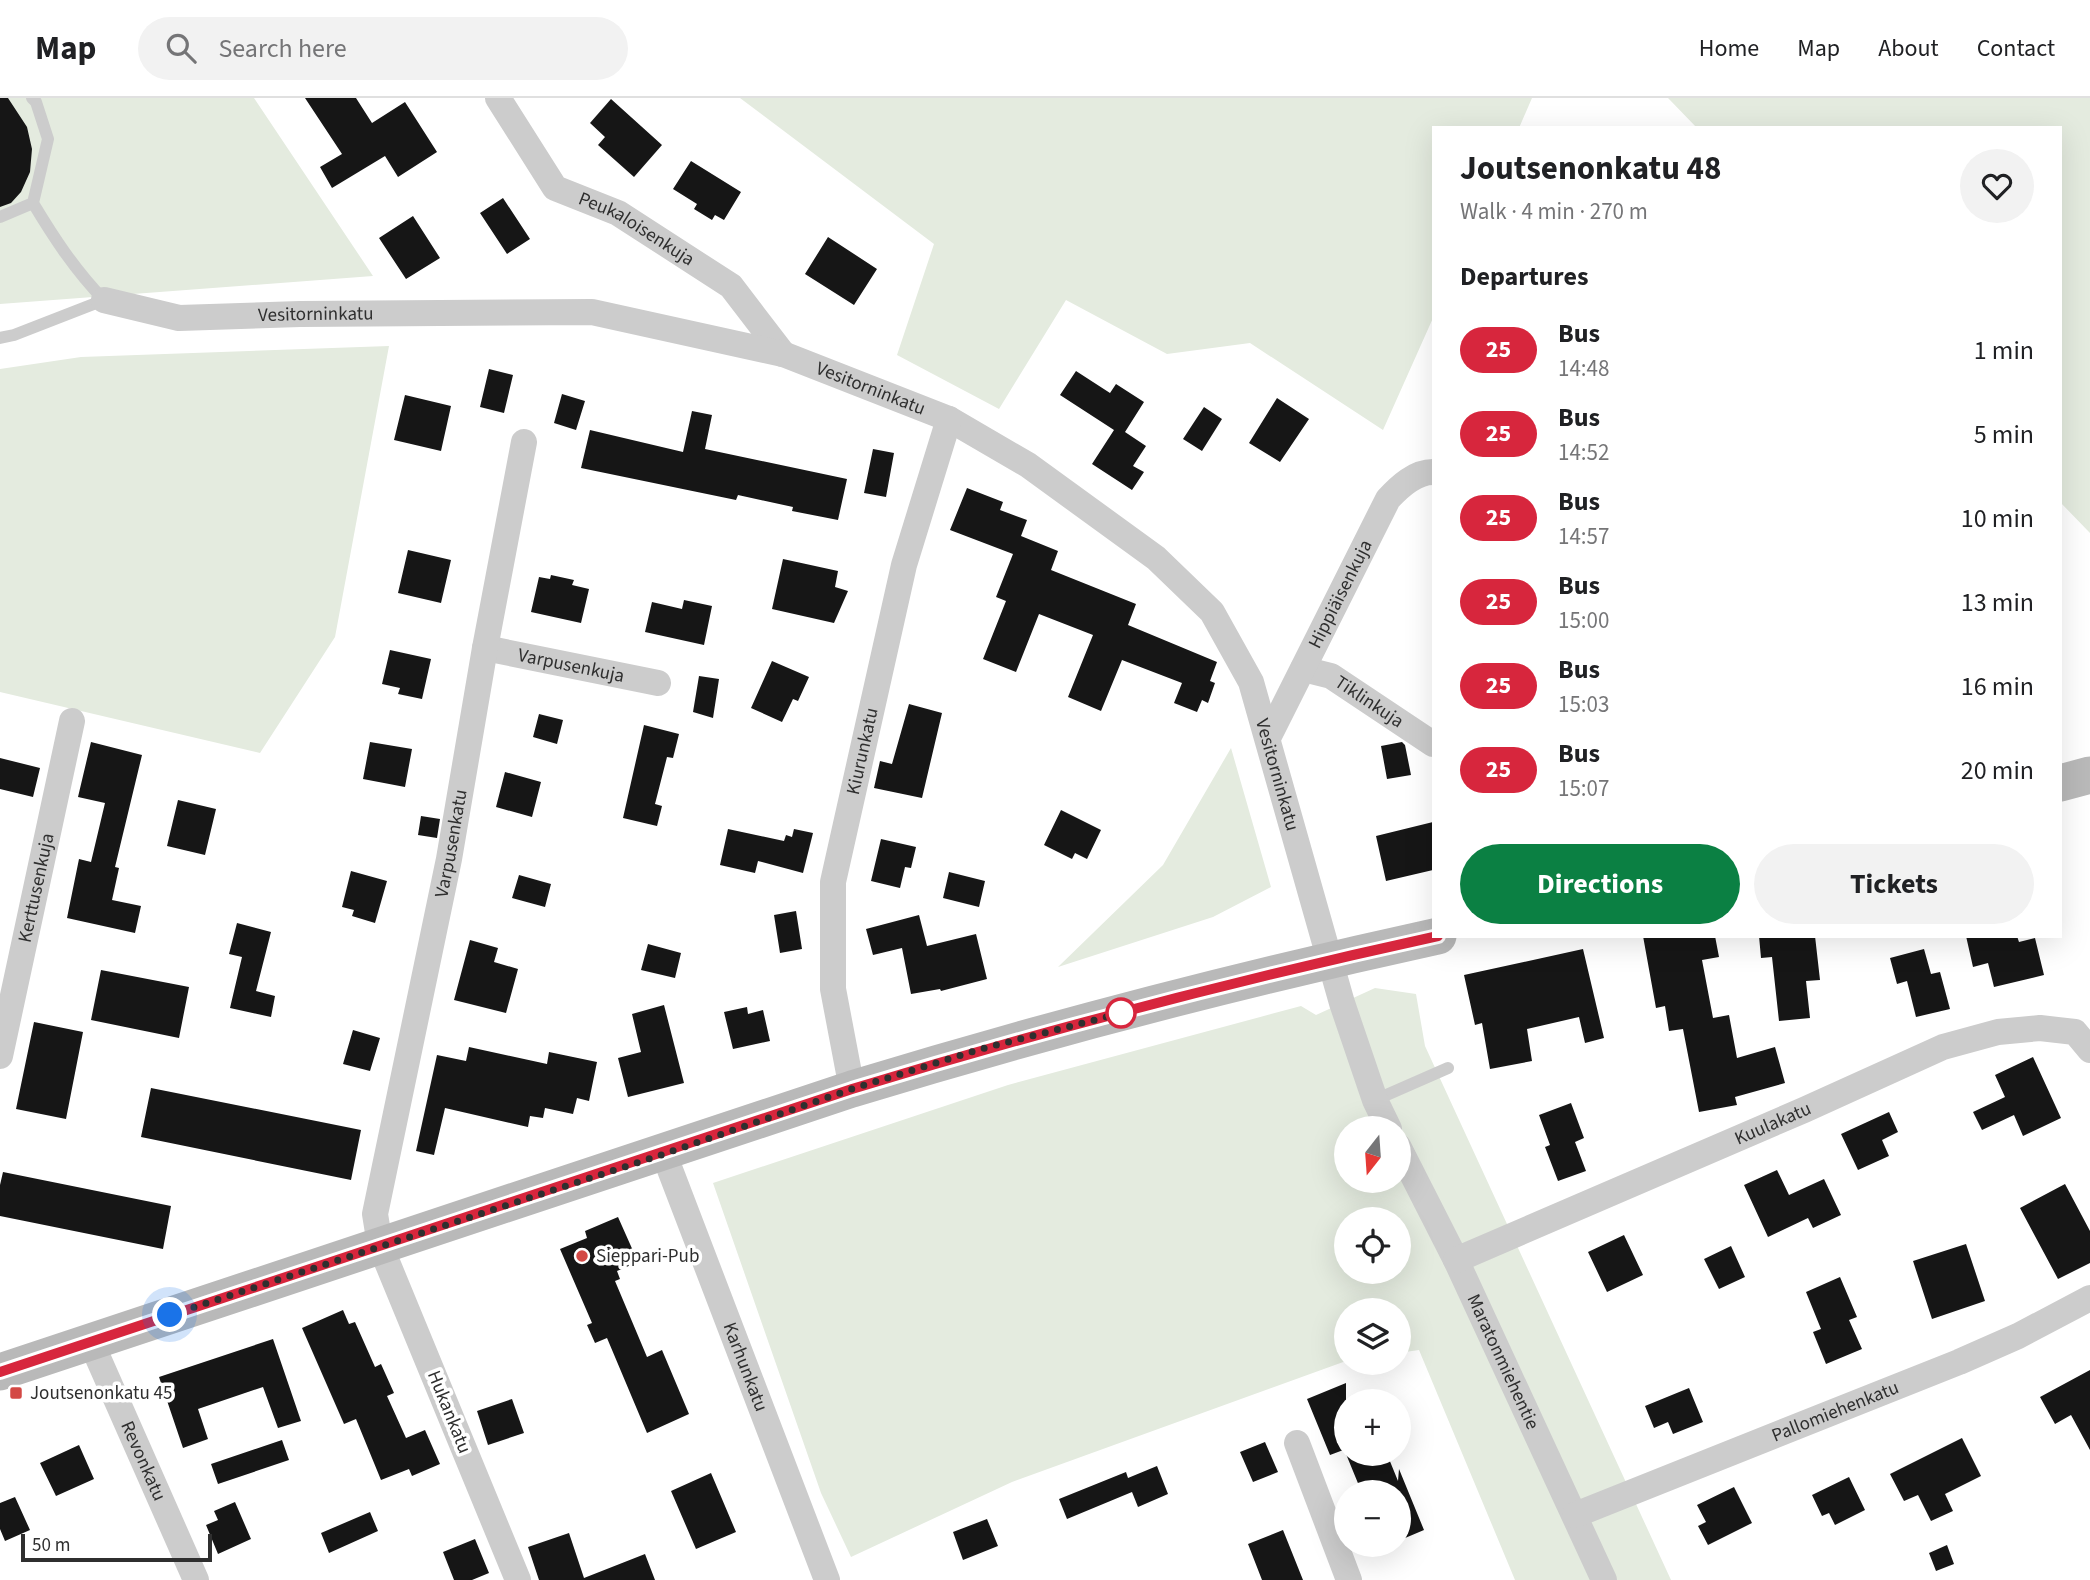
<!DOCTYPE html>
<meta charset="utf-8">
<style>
body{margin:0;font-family:"Source Sans 3",sans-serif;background:#f2f2f2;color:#202124;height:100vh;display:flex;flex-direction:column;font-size:26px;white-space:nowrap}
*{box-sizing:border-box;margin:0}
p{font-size:23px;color:#757577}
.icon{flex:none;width:38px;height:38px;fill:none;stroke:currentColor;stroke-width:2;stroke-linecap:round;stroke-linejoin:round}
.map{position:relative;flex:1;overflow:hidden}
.panel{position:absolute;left:1432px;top:28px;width:630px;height:812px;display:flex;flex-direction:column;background:#fff;border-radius:0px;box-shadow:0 7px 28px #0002}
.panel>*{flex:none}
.badge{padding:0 14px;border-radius:23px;font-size:24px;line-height:46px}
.needle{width:46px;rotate:197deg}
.controls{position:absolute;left:1334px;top:1018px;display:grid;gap:14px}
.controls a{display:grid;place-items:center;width:77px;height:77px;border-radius:50%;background:#fff;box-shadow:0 7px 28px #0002;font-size:35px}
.scale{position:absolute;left:21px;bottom:18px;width:191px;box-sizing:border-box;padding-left:7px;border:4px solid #2f2f2f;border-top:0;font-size:19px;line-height:24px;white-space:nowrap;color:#2f2f2f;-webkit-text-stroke:5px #fff;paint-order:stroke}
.you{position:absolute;width:35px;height:35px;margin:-18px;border:5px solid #fff;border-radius:50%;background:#1a73e8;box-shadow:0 0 0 10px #1a73e833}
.map>.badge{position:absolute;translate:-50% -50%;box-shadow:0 0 0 4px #fff}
h2{padding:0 28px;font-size:26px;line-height:63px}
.round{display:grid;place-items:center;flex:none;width:74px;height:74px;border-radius:37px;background:#f2f2f2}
.summary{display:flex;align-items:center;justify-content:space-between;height:119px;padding:0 28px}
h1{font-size:33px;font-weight:700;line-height:52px}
.button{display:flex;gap:14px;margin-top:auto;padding:14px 28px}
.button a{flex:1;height:80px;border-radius:42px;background:#0b8043;color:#fff;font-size:28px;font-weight:700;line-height:80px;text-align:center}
.button a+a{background:#f2f2f2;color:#202124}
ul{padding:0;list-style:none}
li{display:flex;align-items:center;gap:21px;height:84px;padding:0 28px}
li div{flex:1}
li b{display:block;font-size:26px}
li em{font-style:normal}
li .badge{min-width:77px;font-weight:700;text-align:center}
header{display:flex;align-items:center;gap:42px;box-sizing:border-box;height:98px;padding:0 35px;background:#fff;border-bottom:2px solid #e0e0e0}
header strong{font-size:33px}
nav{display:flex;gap:38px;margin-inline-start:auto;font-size:24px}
.search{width:490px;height:63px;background:#f2f2f2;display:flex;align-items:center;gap:18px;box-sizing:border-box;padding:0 24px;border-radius:38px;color:#757577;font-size:26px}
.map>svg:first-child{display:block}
.green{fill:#e4ebdf;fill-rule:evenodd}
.building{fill:#161616}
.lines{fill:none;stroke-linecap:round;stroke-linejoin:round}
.service{stroke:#ccc;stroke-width:12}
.minor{stroke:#ccc;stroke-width:26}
.secondary{stroke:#b9b9b9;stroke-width:37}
.line-casing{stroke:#fff;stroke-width:16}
.line{stroke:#d7263d;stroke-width:10}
.walk{stroke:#2f2f2f;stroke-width:7;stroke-dasharray:0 12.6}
.stop-dot{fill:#fff;stroke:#d7263d;stroke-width:3.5}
.poi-dot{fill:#d34945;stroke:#fff;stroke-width:2.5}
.labels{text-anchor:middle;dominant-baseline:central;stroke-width:7;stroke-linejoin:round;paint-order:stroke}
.street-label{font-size:19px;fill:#2f2f2f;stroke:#fff}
.poi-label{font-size:19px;fill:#2f2f2f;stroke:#fff;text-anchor:start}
</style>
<header>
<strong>Map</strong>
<div class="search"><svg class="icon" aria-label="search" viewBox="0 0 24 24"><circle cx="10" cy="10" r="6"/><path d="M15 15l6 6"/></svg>Search here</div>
<nav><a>Home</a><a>Map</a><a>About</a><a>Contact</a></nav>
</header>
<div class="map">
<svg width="2090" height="1482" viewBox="0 0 2090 1482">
<rect width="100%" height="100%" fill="#fff"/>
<path class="green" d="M 0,0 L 254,0 L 373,178 L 0,206 Z
M 740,0 L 1532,0 L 1519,30 L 1433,30 L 1433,220 L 1383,332 L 1250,245 L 1167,256 L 1066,202 L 999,311 L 897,257 L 934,146 Z
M 1668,0 L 2090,0 L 2090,435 L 2060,404 L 2060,30 L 1697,30 Z
M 389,248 L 335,539 L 260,655 L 0,594 L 0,271 L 81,259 Z
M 1231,650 L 1271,789 L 1213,819 L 1058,869 L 1163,767 Z
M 1375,890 L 1416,896 L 1425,948 L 1671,1482 L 1515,1482 L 1419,1252 L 1398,1255 L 1398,1213 L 1346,1213 L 1346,1263 L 1012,1384 L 851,1459 L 821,1395 L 713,1085 L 1008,987 L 1301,908 L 1316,917 ZM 1346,1031 L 1398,1031 L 1398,1083 L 1346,1083 ZM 1346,1122 L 1398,1122 L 1398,1174 L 1346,1174 Z"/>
<path class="building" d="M 0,0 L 8,0 L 27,29 L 32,51 L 30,74 L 21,94 L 11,105 L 0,109 Z
M 305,0 L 356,0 L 372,25 L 405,4 L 437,54 L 398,79 L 385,58 L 332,90 L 320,69 L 342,56 Z
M 611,1 L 662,47 L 634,79 L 598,47 L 605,39 L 590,25 Z
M 691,63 L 741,94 L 724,122 L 715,117 L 712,122 L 694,111 L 697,106 L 673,91 Z
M 503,100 L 530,141 L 507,156 L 480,115 Z
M 413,118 L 440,160 L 406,181 L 379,140 Z
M 828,139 L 877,171 L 854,207 L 805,176 Z
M 489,271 L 513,277 L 504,315 L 480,309 Z
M 1076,273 L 1110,295 L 1116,286 L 1144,304 L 1125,334 L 1146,348 L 1133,368 L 1144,374 L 1132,392 L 1092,366 L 1114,332 L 1060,297 Z
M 562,296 L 585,303 L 576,332 L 554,325 Z
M 405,297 L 451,308 L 441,353 L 394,342 Z
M 1277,300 L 1309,321 L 1280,364 L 1249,345 Z
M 1204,309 L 1222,321 L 1202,353 L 1183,341 Z
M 692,313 L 712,317 L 705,351 L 847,381 L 838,422 L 792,413 L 793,409 L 738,397 L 736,402 L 581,370 L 590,332 L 683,354 Z
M 873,351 L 894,355 L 886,399 L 864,395 Z
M 967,390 L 1003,404 L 1000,412 L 1027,422 L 1021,438 L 1058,453 L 1051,472 L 1136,506 L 1128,527 L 1217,564 L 1210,583 L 1215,585 L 1208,605 L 1202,602 L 1197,614 L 1174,605 L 1182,585 L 1122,562 L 1101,613 L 1068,599 L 1093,537 L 1039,516 L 1016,574 L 983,561 L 1006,503 L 996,499 L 1013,456 L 950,432 Z
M 408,452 L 451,462 L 441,505 L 398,495 Z
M 783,461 L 838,473 L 835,489 L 848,493 L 834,525 L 772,511 Z
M 551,477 L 574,482 L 572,487 L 589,491 L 581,525 L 531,514 L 539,479 L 550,481 Z
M 684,502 L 712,508 L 704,547 L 645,534 L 652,504 L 682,511 Z
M 390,552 L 431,561 L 422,601 L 398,596 L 400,590 L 382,586 Z
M 772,563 L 809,579 L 798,603 L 793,601 L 782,624 L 751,610 Z
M 699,578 L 719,581 L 713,620 L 693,614 Z
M 909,606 L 942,615 L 922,700 L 874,690 L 880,663 L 892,666 Z
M 539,616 L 563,622 L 557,646 L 533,639 Z
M 644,627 L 679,636 L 673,660 L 667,659 L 655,706 L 662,708 L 657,728 L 623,720 Z
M 91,644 L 142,657 L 115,769 L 119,770 L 112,802 L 141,808 L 135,835 L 67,820 L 79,761 L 91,764 L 105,705 L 78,699 Z
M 370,644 L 412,651 L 405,689 L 363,681 Z
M 1402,644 L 1405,647 L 1411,677 L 1387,681 L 1381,648 Z
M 0,660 L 40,670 L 33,699 L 0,691 Z
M 505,674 L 541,684 L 532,719 L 496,709 Z
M 178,702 L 216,711 L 205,757 L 167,748 Z
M 1061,712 L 1101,732 L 1087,761 L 1075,755 L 1072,761 L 1044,747 Z
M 421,718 L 440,721 L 437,740 L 418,737 Z
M 1433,724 L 1433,772 L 1386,783 L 1376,738 Z
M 728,731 L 784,743 L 786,737 L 792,739 L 794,731 L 813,735 L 803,775 L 758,763 L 755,775 L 720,767 Z
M 881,741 L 916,749 L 911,770 L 905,769 L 900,790 L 871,783 Z
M 351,773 L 387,783 L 375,825 L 352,818 L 354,812 L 342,809 Z
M 949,774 L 985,783 L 979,809 L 943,800 Z
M 519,777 L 551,786 L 545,809 L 512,800 Z
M 796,813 L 802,851 L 780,855 L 774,817 Z
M 919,817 L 927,848 L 976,836 L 987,881 L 941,893 L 940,891 L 911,896 L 902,850 L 873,857 L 866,831 Z
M 237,825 L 271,834 L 256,893 L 275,898 L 271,919 L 230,910 L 242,859 L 229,856 Z
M 1643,838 L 1715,838 L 1719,859 L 1702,862 L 1713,920 L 1729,917 L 1737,960 L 1775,949 L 1785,985 L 1735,999 L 1737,1007 L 1699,1014 L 1683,931 L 1669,933 L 1665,908 L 1656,910 Z
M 1759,838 L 1815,838 L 1820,882 L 1806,883 L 1810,920 L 1779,923 L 1772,859 L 1761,860 Z
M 1966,838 L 2017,838 L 2019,844 L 2035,840 L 2044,877 L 1994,889 L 1988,865 L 1973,869 Z
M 470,842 L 498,850 L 494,864 L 518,871 L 506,915 L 454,902 Z
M 648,846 L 681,855 L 675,880 L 641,872 Z
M 1583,851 L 1604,940 L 1585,945 L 1579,919 L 1527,931 L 1532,963 L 1490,971 L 1482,925 L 1475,927 L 1464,877 Z
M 1924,851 L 1931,876 L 1940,874 L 1950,911 L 1916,919 L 1907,883 L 1897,886 L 1890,860 Z
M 101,872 L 189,889 L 179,940 L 91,922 Z
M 664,907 L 684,985 L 628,999 L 618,960 L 641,954 L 632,916 Z
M 747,909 L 748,916 L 763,912 L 770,943 L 733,951 L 724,914 Z
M 34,924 L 83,934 L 66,1021 L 16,1011 Z
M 353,932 L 380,940 L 370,973 L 343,966 Z
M 469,949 L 547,966 L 549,954 L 597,964 L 589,1003 L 577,1000 L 573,1016 L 545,1010 L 543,1020 L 530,1018 L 528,1029 L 445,1010 L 434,1057 L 416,1053 L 437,957 L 466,963 Z
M 2033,959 L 2061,1020 L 2023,1038 L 2014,1017 L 1982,1032 L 1973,1014 L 2005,999 L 1995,977 Z
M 151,990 L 361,1032 L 351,1082 L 141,1039 Z
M 1571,1005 L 1584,1040 L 1575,1044 L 1586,1073 L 1558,1083 L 1545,1049 L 1550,1047 L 1539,1017 Z
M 1889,1014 L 1898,1034 L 1882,1042 L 1889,1058 L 1858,1072 L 1841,1036 Z
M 1777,1072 L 1789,1097 L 1824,1081 L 1841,1117 L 1813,1130 L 1808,1120 L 1768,1139 L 1744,1087 Z
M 3,1074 L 171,1108 L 163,1151 L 0,1118 L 0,1087 Z
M 2065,1086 L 2090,1133 L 2090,1165 L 2058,1181 L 2020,1110 Z
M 618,1119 L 638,1164 L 617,1173 L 620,1181 L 615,1183 L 647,1259 L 662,1252 L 689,1316 L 647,1335 L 607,1240 L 595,1245 L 587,1227 L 592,1225 L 560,1151 L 587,1140 L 585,1133 Z
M 1624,1137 L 1643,1177 L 1607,1194 L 1588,1154 Z
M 1966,1146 L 1985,1203 L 1932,1221 L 1913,1163 Z
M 1731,1148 L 1745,1179 L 1719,1191 L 1704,1161 Z
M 1840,1179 L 1857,1219 L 1849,1222 L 1862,1251 L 1826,1266 L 1813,1234 L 1821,1231 L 1806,1194 Z
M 343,1212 L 349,1226 L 355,1224 L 375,1269 L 381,1266 L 394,1295 L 387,1298 L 406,1340 L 425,1332 L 440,1366 L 412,1378 L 409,1371 L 381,1382 L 356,1321 L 344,1326 L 302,1230 Z
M 273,1241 L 301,1323 L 278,1330 L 263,1289 L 198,1311 L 208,1341 L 183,1350 L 159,1279 Z
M 2090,1272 L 2090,1352 L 2071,1317 L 2055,1326 L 2040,1299 Z
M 1346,1285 L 1346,1351 L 1330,1357 L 1307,1301 Z
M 1689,1290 L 1703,1324 L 1673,1336 L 1668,1324 L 1654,1330 L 1645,1308 Z
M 512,1301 L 524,1335 L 488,1347 L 477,1313 Z
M 1962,1340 L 1981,1378 L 1945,1396 L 1953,1413 L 1931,1423 L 1918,1397 L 1904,1403 L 1890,1376 Z
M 282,1342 L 289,1362 L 218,1386 L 211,1366 Z
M 1265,1344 L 1278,1374 L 1253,1384 L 1240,1354 Z
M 79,1347 L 94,1381 L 56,1398 L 40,1365 Z
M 1346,1356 L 1387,1356 L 1398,1383 L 1399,1371 L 1424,1432 L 1398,1443 L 1398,1395 L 1362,1395 Z
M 1157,1368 L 1168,1396 L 1138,1409 L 1132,1394 L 1067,1421 L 1059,1401 L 1126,1374 L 1128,1380 Z
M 711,1375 L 736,1434 L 696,1451 L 671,1393 Z
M 1849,1379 L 1865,1412 L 1835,1427 L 1829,1415 L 1822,1418 L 1812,1397 Z
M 1734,1389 L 1752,1425 L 1708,1447 L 1698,1428 L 1706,1424 L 1697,1407 Z
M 15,1399 L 30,1432 L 5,1443 L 0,1431 L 0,1405 Z
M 235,1404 L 251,1441 L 218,1456 L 206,1427 L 218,1422 L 214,1413 Z
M 370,1414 L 378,1433 L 329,1455 L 321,1435 Z
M 987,1421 L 998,1448 L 963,1462 L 953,1434 Z
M 1283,1432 L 1303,1482 L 1262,1482 L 1248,1446 Z
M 569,1435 L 584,1480 L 645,1456 L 655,1482 L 539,1482 L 528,1449 Z
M 475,1441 L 489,1475 L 472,1482 L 454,1482 L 443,1454 Z
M 1947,1447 L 1954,1466 L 1936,1473 L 1929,1455 Z"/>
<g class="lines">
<path class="service" d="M 0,119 L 33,105
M 0,240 L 14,237 L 104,202 C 75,172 54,140 33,105 L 48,41 L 36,4 L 32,0
M 1375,1002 L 1448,970"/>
<g class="minor">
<path id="s1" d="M 498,0 L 555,90 L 618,115 L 731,188 L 783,256"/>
<path id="s2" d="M 104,202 L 179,220 L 300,216 L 592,214 L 783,256 L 949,321 L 1028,367 L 1156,460 L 1212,514 L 1251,584 L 1342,905 L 1375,1002 L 1389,1031"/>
<path id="s3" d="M 485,550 L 658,585"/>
<path id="s4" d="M 1303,571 L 1331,578 L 1433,646"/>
<path id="s5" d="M 1268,640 L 1388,401 C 1400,388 1415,374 1433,374"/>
<path id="s6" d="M 0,958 L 72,623"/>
<path id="s7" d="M 852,991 L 833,891 L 833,784 L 904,467 L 949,321"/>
<path id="s8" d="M 1398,1048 L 1456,1162 L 1604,1482"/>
<path id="s9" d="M 664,1056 L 827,1482"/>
<path id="s10" d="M 1456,1162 L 1804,1012 L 1943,949 L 1998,934 L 2040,930 L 2075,934 L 2090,952"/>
<path id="s11" d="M 91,1244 L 196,1482"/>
<path d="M 1297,1345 L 1349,1482"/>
<path id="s12" d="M 1575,1417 L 1959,1264 L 2018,1238 L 2090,1200"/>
<path id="s13" d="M 518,1482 L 380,1147 L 375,1116 L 449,761 L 485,550 L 524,344"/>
</g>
<path class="secondary" d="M 2060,685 L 2090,677
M 0,1274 L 852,991 C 1045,932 1241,881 1438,838"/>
</g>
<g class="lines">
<g class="line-casing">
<path id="line" d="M 0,1274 L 852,991 C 1045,932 1241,881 1438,838"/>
</g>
<use href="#line" class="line"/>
<path class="walk" d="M 170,1217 L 664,1056 L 852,991 L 981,951 L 1130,913 L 1121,915"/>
</g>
<circle class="stop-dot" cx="1121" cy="915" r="14"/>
<g class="poi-dot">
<circle cx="582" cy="1158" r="7"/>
<rect x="9" y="1288" width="14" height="14" rx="3.5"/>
</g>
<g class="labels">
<g class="street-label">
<text stroke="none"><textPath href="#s1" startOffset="198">Peukaloisenkuja</textPath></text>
<text stroke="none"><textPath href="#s2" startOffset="214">Vesitorninkatu</textPath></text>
<text stroke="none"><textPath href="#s2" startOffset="780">Vesitorninkatu</textPath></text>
<text stroke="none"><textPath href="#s5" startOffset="161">Hippiäisenkuja</textPath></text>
<text stroke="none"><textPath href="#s3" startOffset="88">Varpusenkuja</textPath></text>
<text stroke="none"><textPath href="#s4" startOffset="75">Tiklinkuja</textPath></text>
<text stroke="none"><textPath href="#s7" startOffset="343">Kiurunkatu</textPath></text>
<text stroke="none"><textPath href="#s2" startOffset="1368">Vesitorninkatu</textPath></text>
<text stroke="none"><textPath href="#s13" startOffset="772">Varpusenkatu</textPath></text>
<text stroke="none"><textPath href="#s6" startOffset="172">Kerttusenkuja</textPath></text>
<text stroke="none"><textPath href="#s10" startOffset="345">Kuulakatu</textPath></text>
<text stroke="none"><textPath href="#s8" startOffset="240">Maratonmiehentie</textPath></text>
<text stroke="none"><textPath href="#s9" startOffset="228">Karhunkatu</textPath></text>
<text stroke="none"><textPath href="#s12" startOffset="280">Pallomiehenkatu</textPath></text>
<text transform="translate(449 1314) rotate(68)">Hukankatu</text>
<text stroke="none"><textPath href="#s11" startOffset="130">Revonkatu</textPath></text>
</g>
<g class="poi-label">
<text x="596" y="1158">Sieppari-Pub</text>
<text x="30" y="1295">Joutsenonkatu 45</text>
</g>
</g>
</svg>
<div class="controls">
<a><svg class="needle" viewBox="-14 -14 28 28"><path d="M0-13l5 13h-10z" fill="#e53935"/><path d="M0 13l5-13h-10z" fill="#757577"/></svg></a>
<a><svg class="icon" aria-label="locate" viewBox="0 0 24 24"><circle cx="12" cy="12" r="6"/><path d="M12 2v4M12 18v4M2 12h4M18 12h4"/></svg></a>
<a><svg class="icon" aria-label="layers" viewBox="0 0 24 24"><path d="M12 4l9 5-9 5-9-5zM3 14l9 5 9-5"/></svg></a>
<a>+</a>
<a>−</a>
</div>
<div class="scale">50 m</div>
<div class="you" style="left:170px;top:1217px"></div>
<section class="panel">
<div class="summary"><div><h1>Joutsenonkatu 48</h1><p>Walk · 4 min · 270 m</p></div><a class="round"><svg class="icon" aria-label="heart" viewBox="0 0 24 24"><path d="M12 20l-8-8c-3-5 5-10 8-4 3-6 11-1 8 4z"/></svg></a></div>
<h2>Departures</h2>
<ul>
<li><span class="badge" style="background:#d7263d;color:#fff">25</span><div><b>Bus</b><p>14:48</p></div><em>1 min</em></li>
<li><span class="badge" style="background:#d7263d;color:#fff">25</span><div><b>Bus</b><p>14:52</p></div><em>5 min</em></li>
<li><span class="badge" style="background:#d7263d;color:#fff">25</span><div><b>Bus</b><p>14:57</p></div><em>10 min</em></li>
<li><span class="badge" style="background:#d7263d;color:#fff">25</span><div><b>Bus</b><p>15:00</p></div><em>13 min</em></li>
<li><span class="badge" style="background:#d7263d;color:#fff">25</span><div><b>Bus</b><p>15:03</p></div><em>16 min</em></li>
<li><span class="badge" style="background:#d7263d;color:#fff">25</span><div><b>Bus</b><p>15:07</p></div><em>20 min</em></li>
</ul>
<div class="button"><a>Directions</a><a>Tickets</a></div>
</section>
</div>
